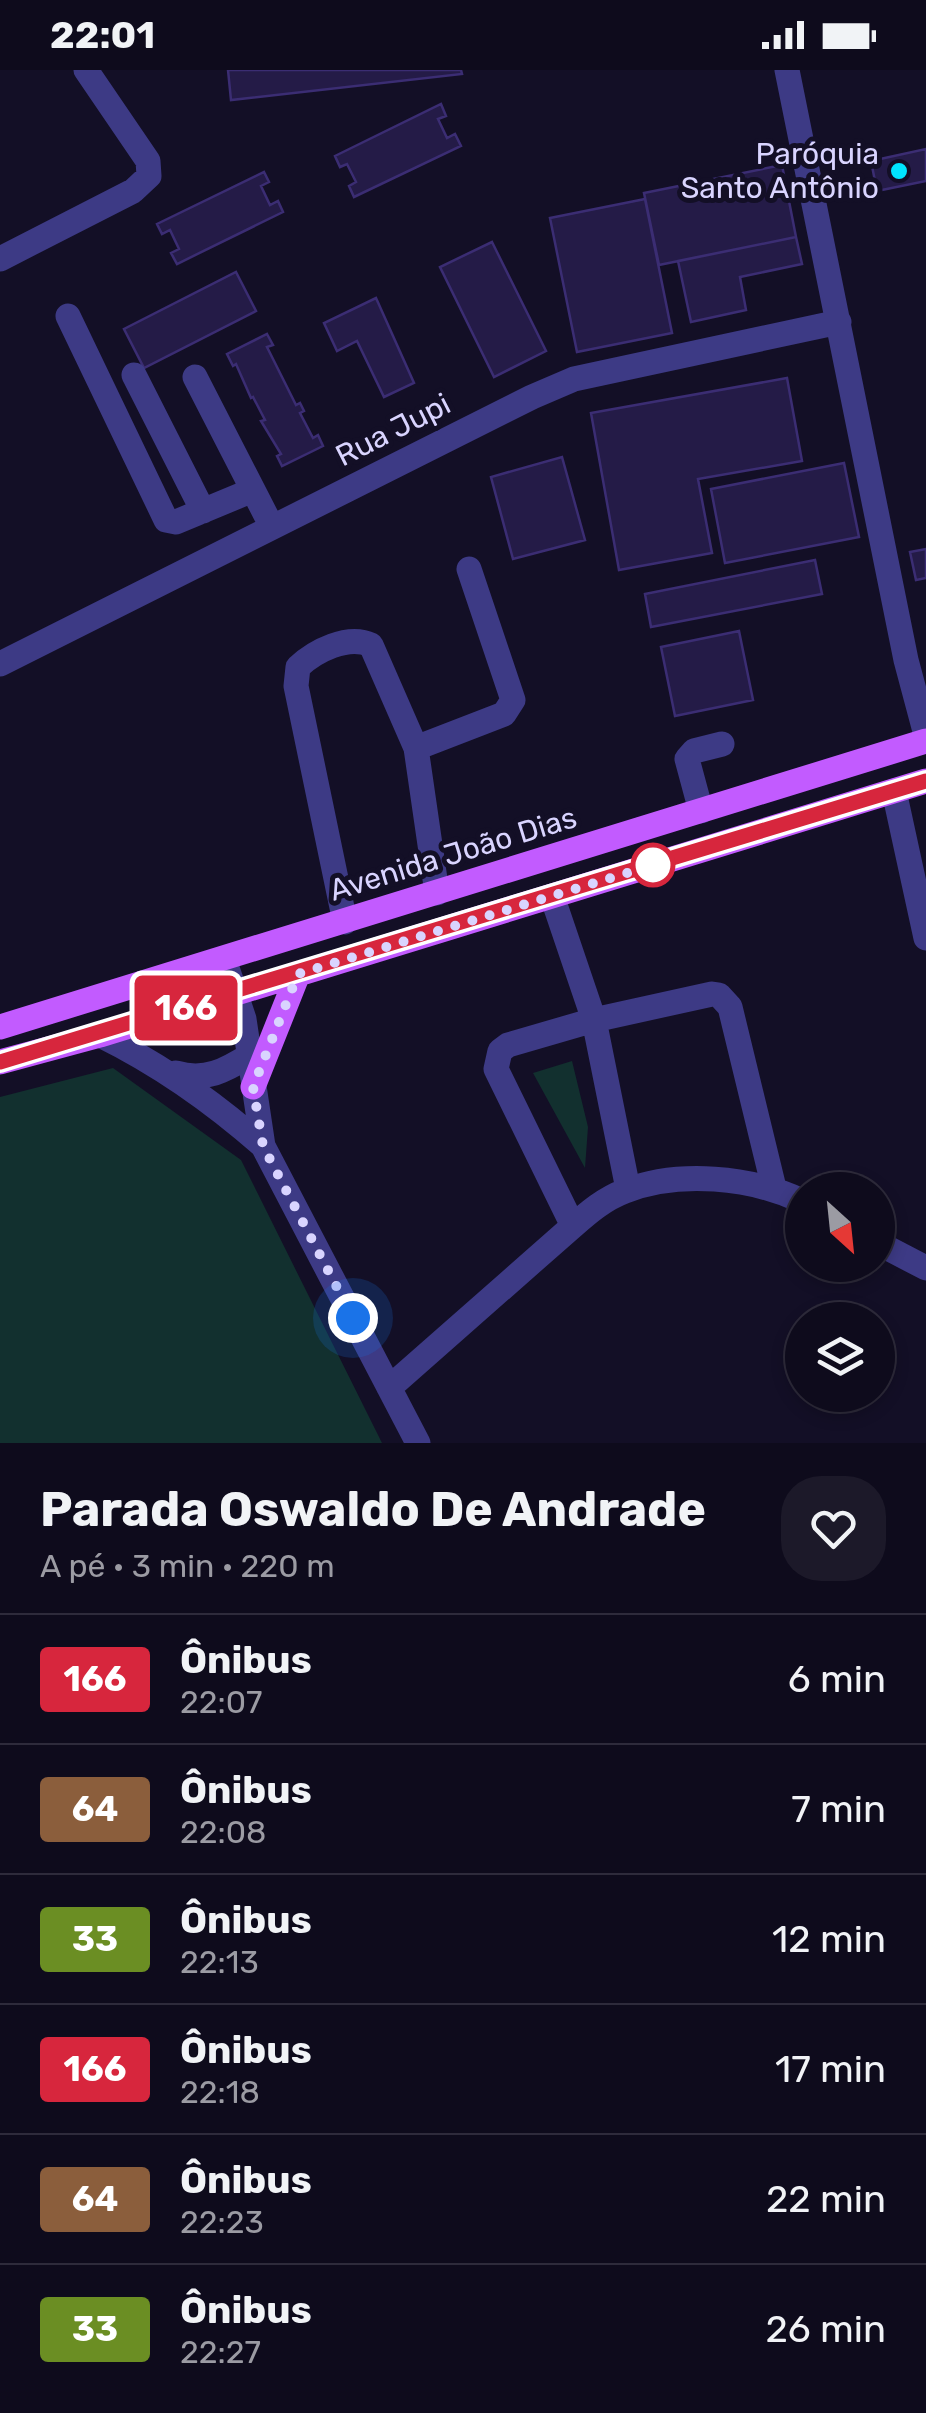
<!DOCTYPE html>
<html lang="pt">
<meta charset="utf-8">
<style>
body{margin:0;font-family:Rubik,sans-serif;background:#1c1929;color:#f1f3f6;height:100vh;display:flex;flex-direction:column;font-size:38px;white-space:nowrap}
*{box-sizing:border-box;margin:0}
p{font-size:32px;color:#9b9ba3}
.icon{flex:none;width:55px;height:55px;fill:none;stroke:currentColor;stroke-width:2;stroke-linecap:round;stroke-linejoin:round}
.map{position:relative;height:1373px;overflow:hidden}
.drawer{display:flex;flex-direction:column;background:#0e0b1c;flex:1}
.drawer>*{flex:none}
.badge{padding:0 20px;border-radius:8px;font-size:35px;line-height:65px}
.needle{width:65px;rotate:153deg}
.controls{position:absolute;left:785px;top:1102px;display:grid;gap:20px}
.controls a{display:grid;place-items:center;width:110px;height:110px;border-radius:50%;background:#0e0b1c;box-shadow:0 5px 15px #0003,0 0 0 2px #2e2b3b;font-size:50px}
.you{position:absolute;width:50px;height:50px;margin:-25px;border:8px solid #fff;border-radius:50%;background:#1a73e8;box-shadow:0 0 0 15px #1a73e833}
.map>.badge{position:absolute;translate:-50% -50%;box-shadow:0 0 0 5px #fff}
.round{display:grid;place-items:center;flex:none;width:105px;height:105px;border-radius:40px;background:#1c1929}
.summary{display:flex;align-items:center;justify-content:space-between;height:170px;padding:0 40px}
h1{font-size:48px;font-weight:700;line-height:75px}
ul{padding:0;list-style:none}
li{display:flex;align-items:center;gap:30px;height:130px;padding:0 40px;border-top:2px solid #2e2b3b}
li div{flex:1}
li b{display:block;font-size:38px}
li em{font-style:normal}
li .badge{min-width:110px;font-weight:700;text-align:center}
.status{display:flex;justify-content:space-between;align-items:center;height:70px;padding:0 50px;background:#0e0b1c;direction:ltr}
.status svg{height:28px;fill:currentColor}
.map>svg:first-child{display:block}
.green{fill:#12302f}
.building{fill:#241b47;stroke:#3b2d73;stroke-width:2.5}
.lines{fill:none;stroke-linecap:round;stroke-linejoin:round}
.minor{stroke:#3d3a85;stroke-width:25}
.major{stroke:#c25bff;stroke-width:25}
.line-casing{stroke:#fff;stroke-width:22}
.line{stroke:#d7263d;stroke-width:15}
.walk{stroke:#d9d4ff;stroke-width:10;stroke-dasharray:0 18}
.poi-dot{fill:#00e5ff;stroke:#130f26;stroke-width:4}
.stop-dot{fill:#fff;stroke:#d7263d;stroke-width:5}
.labels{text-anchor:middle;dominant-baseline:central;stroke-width:10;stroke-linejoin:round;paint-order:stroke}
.poi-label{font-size:30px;fill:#d9d4ff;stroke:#130f26;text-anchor:end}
.street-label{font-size:30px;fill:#d9d4ff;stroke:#130f26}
</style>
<div class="status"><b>22:01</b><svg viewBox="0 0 49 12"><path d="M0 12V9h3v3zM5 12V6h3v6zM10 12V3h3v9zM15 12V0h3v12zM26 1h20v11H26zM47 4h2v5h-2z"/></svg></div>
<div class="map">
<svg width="926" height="1373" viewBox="0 0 926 1373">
<rect width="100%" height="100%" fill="#130f26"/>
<path class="green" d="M 572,991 L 588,1057 L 585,1098 L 533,1003 Z
M 113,998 L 241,1090 L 382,1373 L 0,1373 L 0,1027 Z"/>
<path class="building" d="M 228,0 L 461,0 L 462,4 L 231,30 Z
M 441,34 L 446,46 L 438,49 L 447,68 L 455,64 L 461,76 L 354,127 L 349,116 L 356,112 L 347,94 L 340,97 L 335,86 Z
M 926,79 L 926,111 L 877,121 L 871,91 Z
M 782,95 L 796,167 L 659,195 L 644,123 Z
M 264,102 L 269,112 L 261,116 L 270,135 L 278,131 L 283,142 L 177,194 L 171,183 L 179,179 L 170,160 L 162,164 L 157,154 Z
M 645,129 L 672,263 L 577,282 L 550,148 Z
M 796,167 L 802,194 L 740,207 L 746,240 L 691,252 L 678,191 Z
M 492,172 L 546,281 L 494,307 L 440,197 Z
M 236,202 L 256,241 L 144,298 L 124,259 Z
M 376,228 L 414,313 L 384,327 L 357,271 L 337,281 L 324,253 Z
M 267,264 L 273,275 L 267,277 L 296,335 L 300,333 L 304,341 L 300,343 L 313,368 L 318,365 L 323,376 L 282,396 L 277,386 L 281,384 L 261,351 L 265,350 L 253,327 L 251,328 L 236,294 L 233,296 L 227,284 Z
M 787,308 L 802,391 L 698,409 L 712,483 L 619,500 L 591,343 Z
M 562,387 L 585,470 L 513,489 L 491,407 Z
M 844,393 L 859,467 L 725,493 L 711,419 Z
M 926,479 L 926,508 L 916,510 L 910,482 Z
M 815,490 L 822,524 L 651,557 L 645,524 Z
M 739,561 L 753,630 L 675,646 L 661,577 Z"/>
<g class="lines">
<path class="minor" d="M 787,0 L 906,590 L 926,665
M 0,189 L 133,121 L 149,106 L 148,91 L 86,0
M 68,246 L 166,450 L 176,452 L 253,420
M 134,305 L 203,441
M 195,307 L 272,457
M 0,594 L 532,327 L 574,309 L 839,252
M 894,721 L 926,868
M 701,741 L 687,689 L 694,681 L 722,674
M 437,823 L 416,678 L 504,644 L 513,630 L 469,499
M 552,826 L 594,950 L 628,1119
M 345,852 L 296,616 L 298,597 C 315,581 348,564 371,575 L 416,678
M 224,889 L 244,949 L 263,1076 L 418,1373
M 100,965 C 161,995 212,1031 263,1076
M 176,1003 C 205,1012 226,1000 250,985
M 573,1156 L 496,999 L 500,981 L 508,975 L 594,950 L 712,924 L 719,925 L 730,937 L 774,1118
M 878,1173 L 926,1198
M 389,1318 L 573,1156 C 589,1142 604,1129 625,1121 C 679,1100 751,1107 802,1131"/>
<path class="major" d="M 0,957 L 926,671
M 0,992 L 100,965 L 926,711
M 253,1017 L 298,904"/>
</g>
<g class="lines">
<g class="line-casing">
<path id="line" d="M 0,992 L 926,711"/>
</g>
<use href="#line" class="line"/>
<path class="walk" d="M 353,1248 L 263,1076 L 253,1017 L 298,904 L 653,795"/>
</g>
<circle class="poi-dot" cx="899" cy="101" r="10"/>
<circle class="stop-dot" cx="653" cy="795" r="20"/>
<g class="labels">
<g class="poi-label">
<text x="879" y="84">Paróquia<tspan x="879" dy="34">Santo Antônio</tspan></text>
</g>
<g class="street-label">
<text transform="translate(393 360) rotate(-27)">Rua Jupi</text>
<text transform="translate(453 784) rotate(-17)">Avenida João Dias</text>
</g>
</g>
</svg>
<div class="controls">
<a><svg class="needle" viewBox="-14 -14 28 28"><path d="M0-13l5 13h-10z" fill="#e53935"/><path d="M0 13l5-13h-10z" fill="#9b9ba3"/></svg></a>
<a><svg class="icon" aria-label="layers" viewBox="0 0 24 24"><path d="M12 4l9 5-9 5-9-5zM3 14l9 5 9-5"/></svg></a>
</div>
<div class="you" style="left:353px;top:1248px"></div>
<b class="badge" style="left:186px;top:938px;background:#d7263d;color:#fff">166</b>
</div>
<section class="drawer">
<div class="summary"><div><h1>Parada Oswaldo De Andrade</h1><p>A pé · 3 min · 220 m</p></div><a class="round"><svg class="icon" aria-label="heart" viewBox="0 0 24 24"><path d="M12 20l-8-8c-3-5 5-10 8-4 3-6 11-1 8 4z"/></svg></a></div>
<ul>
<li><span class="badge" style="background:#d7263d;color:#fff">166</span><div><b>Ônibus</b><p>22:07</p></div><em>6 min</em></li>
<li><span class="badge" style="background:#8b5e3c;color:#fff">64</span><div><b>Ônibus</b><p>22:08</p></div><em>7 min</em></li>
<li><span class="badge" style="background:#6b8e23;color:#fff">33</span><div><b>Ônibus</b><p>22:13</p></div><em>12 min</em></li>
<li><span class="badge" style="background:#d7263d;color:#fff">166</span><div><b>Ônibus</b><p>22:18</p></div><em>17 min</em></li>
<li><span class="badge" style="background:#8b5e3c;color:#fff">64</span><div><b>Ônibus</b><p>22:23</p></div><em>22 min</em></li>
<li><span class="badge" style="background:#6b8e23;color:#fff">33</span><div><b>Ônibus</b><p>22:27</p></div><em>26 min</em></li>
</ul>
</section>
